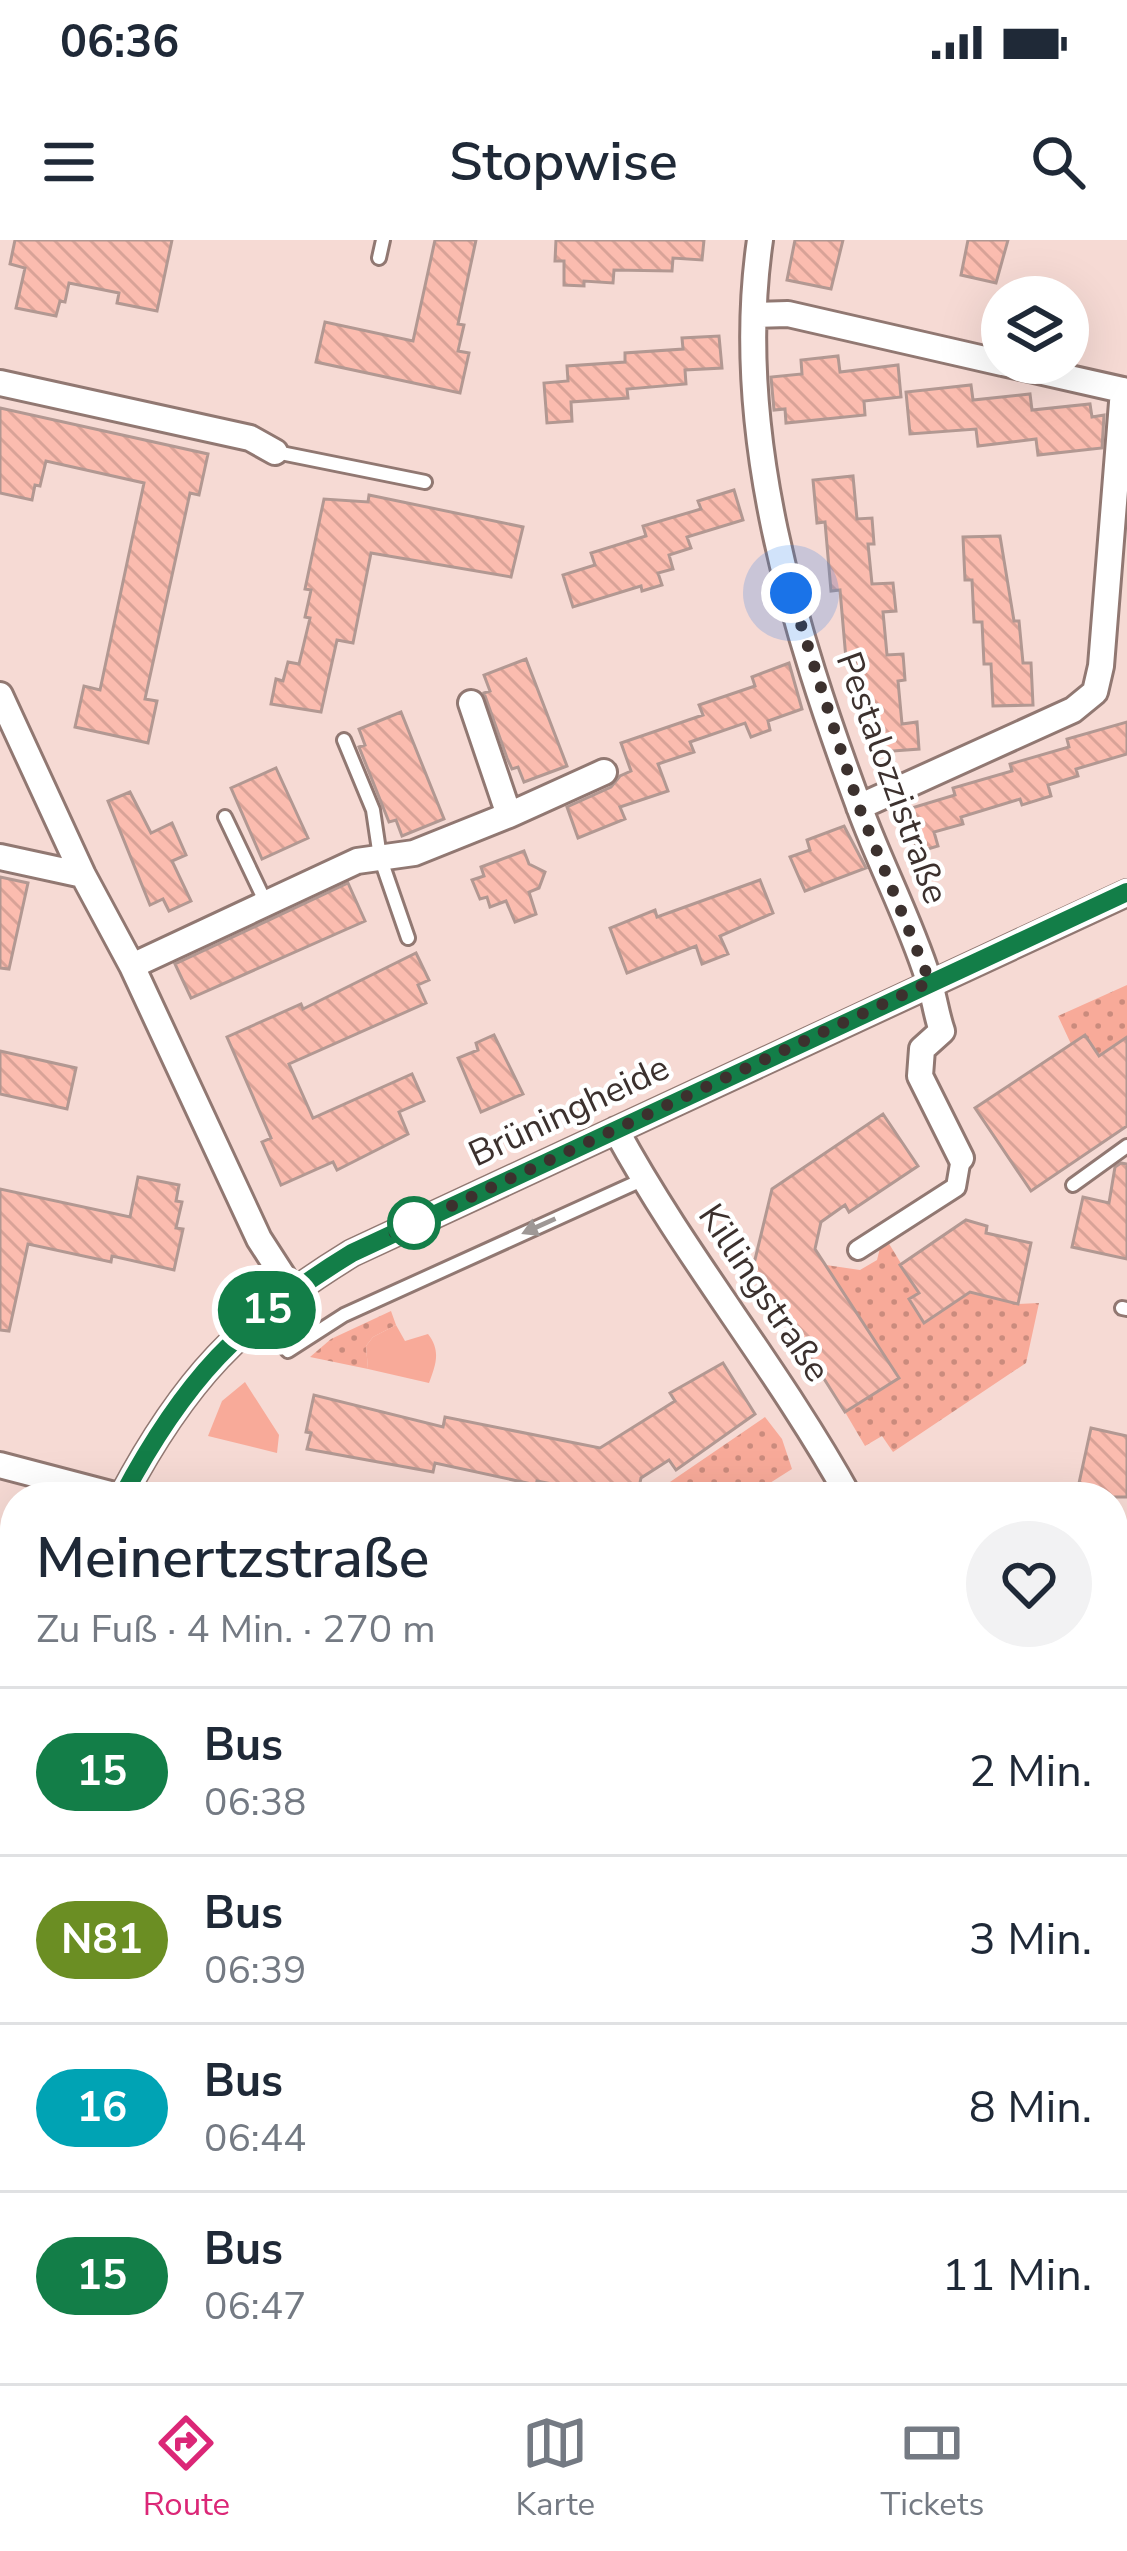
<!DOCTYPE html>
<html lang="de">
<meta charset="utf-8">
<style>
body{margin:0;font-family:"Nunito Sans",sans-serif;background:#f2f2f3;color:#1f2937;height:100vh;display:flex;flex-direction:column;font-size:45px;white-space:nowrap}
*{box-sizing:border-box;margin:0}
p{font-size:39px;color:#747a83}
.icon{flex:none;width:66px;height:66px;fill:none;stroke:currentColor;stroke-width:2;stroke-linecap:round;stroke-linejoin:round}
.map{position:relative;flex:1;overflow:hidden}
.drawer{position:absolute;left:0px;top:1242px;width:1128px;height:903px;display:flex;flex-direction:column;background:#fff;border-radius:48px 48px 0 0;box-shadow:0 12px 48px #0002}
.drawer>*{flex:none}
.badge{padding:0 24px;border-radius:39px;font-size:42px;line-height:78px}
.fabs{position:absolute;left:981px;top:36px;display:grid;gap:24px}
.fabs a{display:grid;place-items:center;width:108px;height:108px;border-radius:50%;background:#fff;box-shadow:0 12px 48px #0002;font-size:60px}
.you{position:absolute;width:60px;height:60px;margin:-30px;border:9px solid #fff;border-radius:50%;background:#1a73e8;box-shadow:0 0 0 18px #1a73e833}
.map>.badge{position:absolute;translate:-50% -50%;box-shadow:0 0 0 6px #fff}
.round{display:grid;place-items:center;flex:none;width:126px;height:126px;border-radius:63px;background:#f2f2f3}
.overview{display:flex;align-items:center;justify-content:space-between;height:204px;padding:0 36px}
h1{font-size:57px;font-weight:600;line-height:90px}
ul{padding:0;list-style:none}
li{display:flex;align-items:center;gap:36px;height:168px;padding:0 36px;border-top:3px solid #e0e1e3}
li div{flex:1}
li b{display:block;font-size:45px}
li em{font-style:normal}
li .badge{min-width:132px;font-weight:700;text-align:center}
.status{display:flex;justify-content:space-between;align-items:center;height:84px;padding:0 60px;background:#fff;direction:ltr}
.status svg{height:33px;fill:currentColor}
header{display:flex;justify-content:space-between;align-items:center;height:156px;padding:0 36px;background:#fff;font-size:54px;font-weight:600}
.tab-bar{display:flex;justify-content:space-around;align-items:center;height:168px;border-top:3px solid #e0e1e3;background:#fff;font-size:33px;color:#747a83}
.tab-bar a{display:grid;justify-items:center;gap:6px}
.tab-bar .current{color:#db2777}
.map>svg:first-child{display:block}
.grass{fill:url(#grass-dots)}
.park{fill:#f8aa99}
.building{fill:url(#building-back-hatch);stroke:#b29892;stroke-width:3}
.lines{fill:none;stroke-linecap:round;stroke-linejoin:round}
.service-casing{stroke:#917872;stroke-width:18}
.pedestrian-casing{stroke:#917872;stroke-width:24}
.minor-casing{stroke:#917872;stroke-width:30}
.service{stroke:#fff;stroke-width:12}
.pedestrian{stroke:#fff;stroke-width:18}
.minor{stroke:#fff;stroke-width:24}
.oneway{fill:#9e9896}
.line-casing{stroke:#fff;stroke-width:27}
.line{stroke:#137e48;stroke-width:18}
.walk{stroke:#3c312e;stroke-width:12;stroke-dasharray:0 21.6}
.stop-dot{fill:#fff;stroke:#137e48;stroke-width:6}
.labels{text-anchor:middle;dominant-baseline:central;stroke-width:9;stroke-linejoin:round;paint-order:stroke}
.street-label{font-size:36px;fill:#3c312e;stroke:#fff}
</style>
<div class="status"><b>06:36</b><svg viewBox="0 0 49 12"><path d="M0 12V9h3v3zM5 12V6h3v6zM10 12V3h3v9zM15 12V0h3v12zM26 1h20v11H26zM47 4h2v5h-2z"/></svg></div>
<header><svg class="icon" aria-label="menu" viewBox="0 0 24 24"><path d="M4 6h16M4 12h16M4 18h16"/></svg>Stopwise<svg class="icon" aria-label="search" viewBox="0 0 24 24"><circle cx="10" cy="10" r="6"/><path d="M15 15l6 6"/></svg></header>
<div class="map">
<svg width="1127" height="2143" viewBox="0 0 1127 2143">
<defs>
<pattern id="grass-dots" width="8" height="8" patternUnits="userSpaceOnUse" patternTransform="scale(3)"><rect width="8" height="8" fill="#f8aa99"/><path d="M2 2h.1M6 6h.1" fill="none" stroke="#ca8b7d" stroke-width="1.8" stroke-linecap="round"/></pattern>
<pattern id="building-back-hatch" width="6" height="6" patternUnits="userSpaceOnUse" patternTransform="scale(3)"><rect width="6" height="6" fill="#fbbcaf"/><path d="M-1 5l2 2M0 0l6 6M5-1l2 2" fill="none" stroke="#d8a297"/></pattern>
</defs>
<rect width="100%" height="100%" fill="#f6dad4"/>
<path class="grass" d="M 1127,745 L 1127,797 L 1099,816 L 1085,795 L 1071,804 L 1058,776 Z
M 888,1002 L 919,1053 L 910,1060 L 924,1082 L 970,1052 L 1018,1064 L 1039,1063 L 1026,1123 L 893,1212 L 882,1196 L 865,1206 L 845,1172 L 899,1138 L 826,1025 L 860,1030 L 877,1020 L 880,1008 Z
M 391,1071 L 396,1085 L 373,1097 L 366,1106 L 368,1129 L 310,1117 L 331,1099 Z
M 765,1177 L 782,1199 L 792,1229 L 748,1257 L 648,1257 Z"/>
<path class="park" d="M 396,1085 L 405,1101 L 428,1094 C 441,1111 436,1124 429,1143 L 368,1129 L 366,1106 L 373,1097 Z
M 245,1142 L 279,1195 L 277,1213 L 208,1196 L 222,1161 Z
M 1127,1631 L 1127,2143 L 918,2143 L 921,2130 L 1113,2130 L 1113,1639 Z"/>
<path class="building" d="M 15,0 L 172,0 L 157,71 L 117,63 L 119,53 L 69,43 L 65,62 L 60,61 L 56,76 L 16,68 L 25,28 L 10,24 Z
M 435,0 L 476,0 L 458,84 L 464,85 L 458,111 L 469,113 L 460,153 L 316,122 L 325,82 L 413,101 Z
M 556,0 L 704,0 L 702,20 L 673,18 L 672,31 L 614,30 L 613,43 L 584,41 L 584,46 L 564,45 L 564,21 L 555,21 Z
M 795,0 L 843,0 L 831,49 L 787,40 Z
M 968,0 L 1008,0 L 996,43 L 961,35 Z
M 719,96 L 722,128 L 685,130 L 686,144 L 627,149 L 628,158 L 571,162 L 572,181 L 547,183 L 544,143 L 568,141 L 567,126 L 625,122 L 625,113 L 683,109 L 682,98 Z
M 838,116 L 840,132 L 898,125 L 901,157 L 864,161 L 865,175 L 786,183 L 785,169 L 774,170 L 771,137 L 802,134 L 801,120 Z
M 971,145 L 973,160 L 1030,154 L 1032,170 L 1090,164 L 1092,177 L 1104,175 L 1102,208 L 1038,215 L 1036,199 L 978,206 L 976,189 L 910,194 L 906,152 Z
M 0,168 L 208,214 L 199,255 L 190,253 L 145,459 L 157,461 L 148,503 L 75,487 L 84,446 L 100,450 L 144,243 L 46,221 L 40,246 L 35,245 L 32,260 L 0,253 Z
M 853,236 L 857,279 L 872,278 L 874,304 L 868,304 L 872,344 L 893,343 L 896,371 L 883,372 L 887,415 L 903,414 L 905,440 L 898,441 L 902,484 L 917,482 L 919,509 L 880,512 L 878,486 L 861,487 L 855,418 L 846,419 L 840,350 L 831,351 L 825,282 L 817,283 L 813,240 Z
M 734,250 L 743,280 L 687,297 L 691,308 L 669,315 L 673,329 L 658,333 L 662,345 L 642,351 L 641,346 L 573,367 L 563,335 L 595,325 L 591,313 L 646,296 L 643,286 L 701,269 L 698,261 Z
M 369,255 L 523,287 L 511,337 L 371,313 L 353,403 L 337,400 L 321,472 L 271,464 L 276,439 L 283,441 L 288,422 L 299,424 L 310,378 L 305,377 L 311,350 L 305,349 L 324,259 L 368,262 Z
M 1000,296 L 1014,381 L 1019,381 L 1023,423 L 1031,423 L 1033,465 L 993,466 L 991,424 L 984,424 L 982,382 L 974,382 L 972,340 L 965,340 L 963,297 Z
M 526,419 L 567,526 L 524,542 L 518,527 L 512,529 L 507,518 L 484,453 L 490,451 L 484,435 Z
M 789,423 L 802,469 L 768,481 L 770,490 L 751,497 L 745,483 L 690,502 L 694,512 L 658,524 L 668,551 L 620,567 L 625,579 L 578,598 L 567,567 L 611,547 L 620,536 L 631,531 L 621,503 L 703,475 L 699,465 L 755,446 L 752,437 Z
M 401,472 L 444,579 L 402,596 L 396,580 L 389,582 L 359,507 L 365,505 L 359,489 Z
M 1127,482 L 1127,514 L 1076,529 L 1078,536 L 1048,545 L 1051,556 L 1022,565 L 1020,559 L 961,577 L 963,584 L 934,592 L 938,606 L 918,612 L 913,598 L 903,601 L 895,573 L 955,555 L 953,548 L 1012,531 L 1010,524 L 1069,507 L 1067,499 Z
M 276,528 L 308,598 L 262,619 L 231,548 Z
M 130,552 L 151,593 L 172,583 L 186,615 L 172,621 L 191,661 L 169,671 L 163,659 L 150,665 L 108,561 Z
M 844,586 L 866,628 L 805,651 L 790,617 L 810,610 L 807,600 Z
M 524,611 L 529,624 L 545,632 L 539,648 L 529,652 L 536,674 L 515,682 L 506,661 L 490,667 L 487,657 L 480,659 L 472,640 L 484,636 L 481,627 Z
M 0,637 L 28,643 L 9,729 L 0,728 Z
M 760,640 L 773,673 L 720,696 L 728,714 L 702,724 L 696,706 L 627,733 L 610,688 L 655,670 L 657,677 Z
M 348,643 L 365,681 L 191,758 L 175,724 Z
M 416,713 L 429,740 L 418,745 L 426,763 L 289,824 L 313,878 L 412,834 L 424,861 L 399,872 L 408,894 L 337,930 L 333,922 L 281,945 L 262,902 L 271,898 L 227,797 L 301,764 L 303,769 L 323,759 Z
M 494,795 L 523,854 L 481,872 L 458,818 L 478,810 L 476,803 Z
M 1085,795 L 1099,816 L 1127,797 L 1127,886 L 1031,951 L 975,868 Z
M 0,811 L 76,828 L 67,869 L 0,854 Z
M 883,874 L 918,926 L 849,972 L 845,965 L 821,982 L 815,1009 L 899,1138 L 845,1172 L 821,1134 L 818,1136 L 803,1112 L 808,1109 L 753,1028 L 772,949 Z
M 1121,923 L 1127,924 L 1127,1019 L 1072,1007 L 1083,957 L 1109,963 L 1115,927 Z
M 138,937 L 179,945 L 176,961 L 182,962 L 176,988 L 183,989 L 174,1030 L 112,1016 L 111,1022 L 28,1004 L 9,1091 L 0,1090 L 0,949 L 130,977 Z
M 966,980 L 987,986 L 986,993 L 1031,1003 L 1018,1064 L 970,1052 L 924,1083 L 909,1059 L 919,1053 L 900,1025 Z
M 723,1123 L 755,1174 L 676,1230 L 669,1220 L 641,1238 L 637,1257 L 592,1257 L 592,1252 L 537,1241 L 536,1245 L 435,1223 L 433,1232 L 307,1209 L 311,1193 L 306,1192 L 314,1155 L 443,1187 L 445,1177 L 600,1208 L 675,1161 L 670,1153 Z
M 1091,1188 L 1127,1196 L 1127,1257 L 1076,1257 Z"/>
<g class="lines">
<g class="service-casing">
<path id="service" d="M 379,18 L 383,0
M 276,212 L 425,242
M 344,500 L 373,570 L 380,617 L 408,698
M 225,577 L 266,663
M 1073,945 L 1127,906
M 1122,1068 L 1127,1069
M 258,1077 L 288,1111 L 344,1075 L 644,939"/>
</g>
<g class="pedestrian-casing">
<path id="pedestrian" d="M 858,1010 L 956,947 L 961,918"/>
</g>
<g class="minor-casing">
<path id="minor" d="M 760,0 C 732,192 794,391 860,569 C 881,626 910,681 928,738 C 934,755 936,774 942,791 L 922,809 L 920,836 L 961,918
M 756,75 L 788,74 L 1002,123
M 1003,123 L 1127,151
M 0,143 L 250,198 L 275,212
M 0,455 L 83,635 L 132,726 L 259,999 L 292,1050
M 859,567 L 1073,470 L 1095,452 L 1101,426 L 1123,150
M 509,575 L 604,532
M 0,617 L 83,635
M 132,726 L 357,621 L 414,613 L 509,575 L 471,463
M 616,890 C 685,1017 779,1130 849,1257
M 0,1225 L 122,1257
M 122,1257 C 184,1140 239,1082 352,1013 L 1127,653
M 1113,1550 L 1127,1477
M 1113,1572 L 1117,1596 L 1127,1616
M 241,2130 L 252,2143
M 171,2143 L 190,2130"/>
</g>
<use href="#service" class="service"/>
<use href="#pedestrian" class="pedestrian"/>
<use href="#minor" class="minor"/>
</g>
<defs><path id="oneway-solid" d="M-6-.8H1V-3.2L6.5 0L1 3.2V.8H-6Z" transform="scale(3)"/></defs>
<use class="oneway" href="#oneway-solid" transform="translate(539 986) rotate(156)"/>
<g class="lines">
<g class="line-casing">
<path id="line" d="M 122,1257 C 184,1140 239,1082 352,1013 L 1127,652"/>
</g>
<use href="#line" class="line"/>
<path class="walk" d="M 414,983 L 394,993 L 930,742 L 859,567 L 791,353"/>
</g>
<circle class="stop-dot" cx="414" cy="983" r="24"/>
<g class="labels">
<g class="street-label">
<text transform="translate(892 538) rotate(70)">Pestalozzistraße</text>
<text transform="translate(569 871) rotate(-25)">Brüningheide</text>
<text transform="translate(764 1053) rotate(56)">Killingstraße</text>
</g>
</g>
</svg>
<div class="fabs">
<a><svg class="icon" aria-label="layers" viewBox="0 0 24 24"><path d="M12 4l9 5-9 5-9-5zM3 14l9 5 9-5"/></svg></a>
</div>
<div class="you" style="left:791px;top:353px"></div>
<b class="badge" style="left:267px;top:1070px;background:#137e48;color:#fff">15</b>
<section class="drawer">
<div class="overview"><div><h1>Meinertzstraße</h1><p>Zu Fuß · 4 Min. · 270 m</p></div><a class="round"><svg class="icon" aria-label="heart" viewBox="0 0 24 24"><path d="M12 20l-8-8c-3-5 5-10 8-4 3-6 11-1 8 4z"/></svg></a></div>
<ul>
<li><span class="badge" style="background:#137e48;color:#fff">15</span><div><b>Bus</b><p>06:38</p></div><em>2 Min.</em></li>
<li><span class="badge" style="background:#6b8e23;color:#fff">N81</span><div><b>Bus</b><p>06:39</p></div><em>3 Min.</em></li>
<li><span class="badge" style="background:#00a3b4;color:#fff">16</span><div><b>Bus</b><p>06:44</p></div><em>8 Min.</em></li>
<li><span class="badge" style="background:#137e48;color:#fff">15</span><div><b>Bus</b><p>06:47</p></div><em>11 Min.</em></li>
</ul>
</section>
</div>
<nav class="tab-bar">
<a class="current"><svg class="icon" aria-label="directions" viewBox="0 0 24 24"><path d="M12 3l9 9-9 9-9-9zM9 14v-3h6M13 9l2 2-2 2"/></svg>Route</a>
<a><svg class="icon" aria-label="map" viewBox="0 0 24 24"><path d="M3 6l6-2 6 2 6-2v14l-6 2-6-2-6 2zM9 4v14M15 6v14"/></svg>Karte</a>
<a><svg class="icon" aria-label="tickets" viewBox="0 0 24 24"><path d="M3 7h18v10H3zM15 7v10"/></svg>Tickets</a>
</nav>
